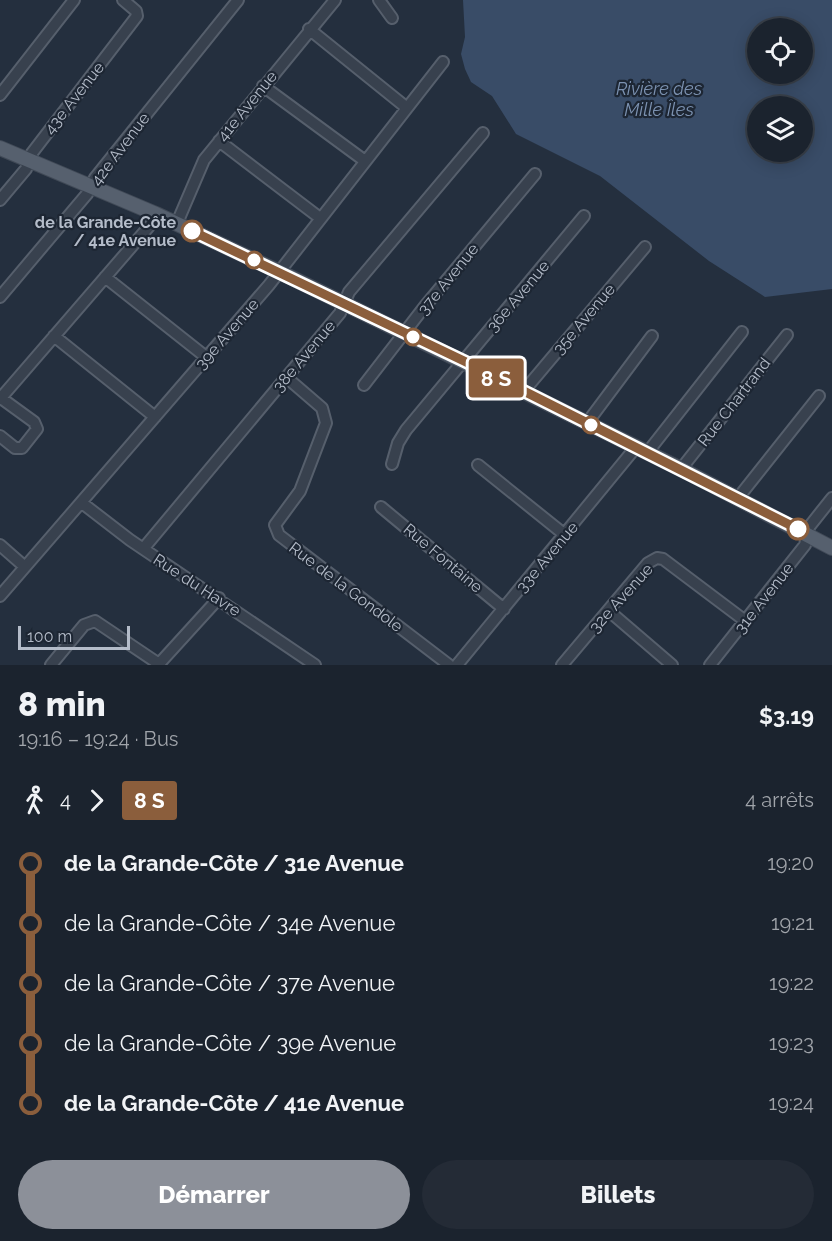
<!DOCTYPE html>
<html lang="fr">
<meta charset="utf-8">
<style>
body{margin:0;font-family:Raleway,sans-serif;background:#242b36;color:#f1f3f6;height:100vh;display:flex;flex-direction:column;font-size:22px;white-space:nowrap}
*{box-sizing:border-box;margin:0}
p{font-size:20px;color:#a0a4aa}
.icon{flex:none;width:33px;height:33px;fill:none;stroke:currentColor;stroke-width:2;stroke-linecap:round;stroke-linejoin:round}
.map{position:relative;height:665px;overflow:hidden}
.drawer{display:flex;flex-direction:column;background:#1b232e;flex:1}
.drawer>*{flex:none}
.badge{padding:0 12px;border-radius:4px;font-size:21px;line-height:39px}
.controls{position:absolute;left:747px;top:18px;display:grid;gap:12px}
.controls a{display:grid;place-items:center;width:66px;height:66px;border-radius:50%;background:#1b232e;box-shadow:0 3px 15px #0003,0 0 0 2px #39404a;font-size:30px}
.scale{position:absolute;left:18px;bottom:15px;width:112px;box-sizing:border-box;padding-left:6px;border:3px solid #b4bcc9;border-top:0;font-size:16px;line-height:21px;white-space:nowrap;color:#b4bcc9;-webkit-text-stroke:4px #1d2633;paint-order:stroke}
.map>.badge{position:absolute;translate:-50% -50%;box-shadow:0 0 0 3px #fff}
.legs{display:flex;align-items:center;gap:9px;height:66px;padding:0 18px;font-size:20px}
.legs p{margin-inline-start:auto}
.head{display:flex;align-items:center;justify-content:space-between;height:102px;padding:0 18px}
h1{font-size:33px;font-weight:800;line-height:45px}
.primary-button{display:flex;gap:12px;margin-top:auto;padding:12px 18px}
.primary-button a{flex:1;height:69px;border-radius:36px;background:#8c9099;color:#fff;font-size:24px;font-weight:800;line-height:69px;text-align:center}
.primary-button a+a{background:#242b36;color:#f1f3f6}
ul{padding:0 18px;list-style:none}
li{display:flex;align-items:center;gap:21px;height:60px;font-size:22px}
li i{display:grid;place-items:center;width:9px;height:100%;margin:0 8px;background:currentColor}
li i::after{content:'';width:15px;height:15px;margin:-8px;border:4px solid;border-radius:50%;background:#1b232e}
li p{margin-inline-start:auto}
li:first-child i{background:linear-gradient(#0000 50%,currentColor 0)}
li:last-child i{background:linear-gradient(currentColor 50%,#0000 0)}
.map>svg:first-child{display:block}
.water{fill:#394c67;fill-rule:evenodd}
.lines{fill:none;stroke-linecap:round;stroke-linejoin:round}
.minor-casing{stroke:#565f6c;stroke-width:14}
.major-casing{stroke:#414a57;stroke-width:16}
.minor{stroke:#38414e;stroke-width:10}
.major{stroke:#56606e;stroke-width:14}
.line-1-casing{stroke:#fff;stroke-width:14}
.line-1{stroke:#8b5e3c;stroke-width:9}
.stop-1-dot{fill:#fff;stroke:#8b5e3c;stroke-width:3}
.labels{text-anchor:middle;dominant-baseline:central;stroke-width:4.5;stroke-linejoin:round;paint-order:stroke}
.street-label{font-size:16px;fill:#b4bcc9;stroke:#1d2633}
.stop-label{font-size:16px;font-weight:bold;fill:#b4bcc9;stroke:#1d2633;text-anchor:end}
.water-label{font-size:18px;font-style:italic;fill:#7c92b1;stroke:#1d2633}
</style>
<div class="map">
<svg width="832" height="665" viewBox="0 0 832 665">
<rect width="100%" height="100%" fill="#242f3e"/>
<path class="water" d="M 463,0 L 832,0 L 832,289 L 765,297 L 709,261 L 600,176 L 516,134 L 492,96 L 471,82 L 465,69 L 461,54 L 465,37 ZM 758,28 L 802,28 L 802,74 L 758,74 ZM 758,106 L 802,106 L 802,152 L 758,152 Z"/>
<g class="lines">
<g class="minor-casing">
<path id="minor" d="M 379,0 L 392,18
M 309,29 L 407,108
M 263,86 L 365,161
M 0,95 L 74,0
M 219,141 L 320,218
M 0,200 L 26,169 L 32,153 L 137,16 L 136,11 L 123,0
M 177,223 L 204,160 L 335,0
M 105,277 L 206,357
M 0,297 L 87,194 L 95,178 L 238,0
M 54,336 L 155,417
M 286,377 L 322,408 L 326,423 L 300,491 L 275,525 L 279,535 L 449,665
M 364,385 L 425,306 L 535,174
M 523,392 L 645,247
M 0,399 L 152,223 L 156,214
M 587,423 L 652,336
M 0,436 L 15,448 L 22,448 L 37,429 L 34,422 L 1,398
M 647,453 L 742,332
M 392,464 L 398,443 L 406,430 L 584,216
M 478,465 L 565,535
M 681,469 L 787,335
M 738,498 L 819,396
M 82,503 L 130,540 L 315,665
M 381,507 L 504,609
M 0,545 L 25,567
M 143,549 L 340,313 L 349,292 L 483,133
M 0,596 L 269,285 L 443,62
M 609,611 L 672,665
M 51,665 L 84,625 L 95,621 L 159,664
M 158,665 L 219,598
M 457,665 L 636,447
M 562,665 L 648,563 L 657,558 L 663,559 L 744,620
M 710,665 L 805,545 L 809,527 L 832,498"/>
</g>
<g class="major-casing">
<path id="major" d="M 0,148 L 156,214 L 288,276 L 683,470 L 832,548"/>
</g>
<use href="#minor" class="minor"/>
<use href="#major" class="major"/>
</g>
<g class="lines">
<g class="line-1-casing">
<path id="line-1" d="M 192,231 L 464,361 L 798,529"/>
</g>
<use href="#line-1" class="line-1"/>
</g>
<g class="stop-1-dot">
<circle cx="192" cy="231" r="10"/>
<circle cx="254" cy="260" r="8"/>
<circle cx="413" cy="337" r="8"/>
<circle cx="591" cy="425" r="8"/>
<circle cx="798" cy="529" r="10"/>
</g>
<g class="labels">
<g class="street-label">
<text transform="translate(74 98) rotate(-52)">43e Avenue</text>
<text transform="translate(247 106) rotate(-51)">41e Avenue</text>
<text transform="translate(120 149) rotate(-53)">42e Avenue</text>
<text transform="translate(448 279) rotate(-51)">37e Avenue</text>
<text transform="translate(518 296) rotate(-50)">36e Avenue</text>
<text transform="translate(584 319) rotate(-50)">35e Avenue</text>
<text transform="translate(227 334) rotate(-49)">39e Avenue</text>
<text transform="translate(304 356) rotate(-50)">38e Avenue</text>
<text transform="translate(734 402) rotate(-52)">Rue Chartrand</text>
<text transform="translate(547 557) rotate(-50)">33e Avenue</text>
<text transform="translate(443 558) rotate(40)">Rue Fontaine</text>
<text transform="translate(197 585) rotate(33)">Rue du Havre</text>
<text transform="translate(346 587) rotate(37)">Rue de la Gondole</text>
<text transform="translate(621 598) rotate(-48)">32e Avenue</text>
<text transform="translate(764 598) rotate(-52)">31e Avenue</text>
</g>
<g class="stop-label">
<text x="176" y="222">de la Grande-Côte<tspan x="176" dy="18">/ 41e Avenue</tspan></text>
</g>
<g class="water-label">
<text x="659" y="88">Rivière des<tspan x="659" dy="21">Mille Îles</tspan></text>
</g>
</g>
</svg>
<div class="controls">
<a><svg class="icon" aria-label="locate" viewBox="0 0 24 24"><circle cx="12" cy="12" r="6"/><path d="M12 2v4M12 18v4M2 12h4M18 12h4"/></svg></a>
<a><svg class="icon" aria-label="layers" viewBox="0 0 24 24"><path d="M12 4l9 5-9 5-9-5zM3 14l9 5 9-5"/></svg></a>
</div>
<div class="scale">100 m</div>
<b class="badge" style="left:496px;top:378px;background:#8b5e3c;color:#fff">8 S</b>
</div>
<section class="drawer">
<div class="head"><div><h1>8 min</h1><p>19:16 – 19:24 · Bus</p></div><b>$3.19</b></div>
<div class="legs"><svg class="icon" aria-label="walk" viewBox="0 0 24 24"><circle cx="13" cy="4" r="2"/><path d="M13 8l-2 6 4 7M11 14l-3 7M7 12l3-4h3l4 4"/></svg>4<svg class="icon" aria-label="forward" viewBox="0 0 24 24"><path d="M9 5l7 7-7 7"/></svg><b class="badge" style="background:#8b5e3c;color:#fff">8 S</b><p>4 arrêts</p></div>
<ul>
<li><i style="color:#8b5e3c"></i><b>de la Grande-Côte / 31e Avenue</b><p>19:20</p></li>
<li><i style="color:#8b5e3c"></i><span>de la Grande-Côte / 34e Avenue</span><p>19:21</p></li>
<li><i style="color:#8b5e3c"></i><span>de la Grande-Côte / 37e Avenue</span><p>19:22</p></li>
<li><i style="color:#8b5e3c"></i><span>de la Grande-Côte / 39e Avenue</span><p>19:23</p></li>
<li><i style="color:#8b5e3c"></i><b>de la Grande-Côte / 41e Avenue</b><p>19:24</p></li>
</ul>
<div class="primary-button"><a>Démarrer</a><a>Billets</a></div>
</section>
